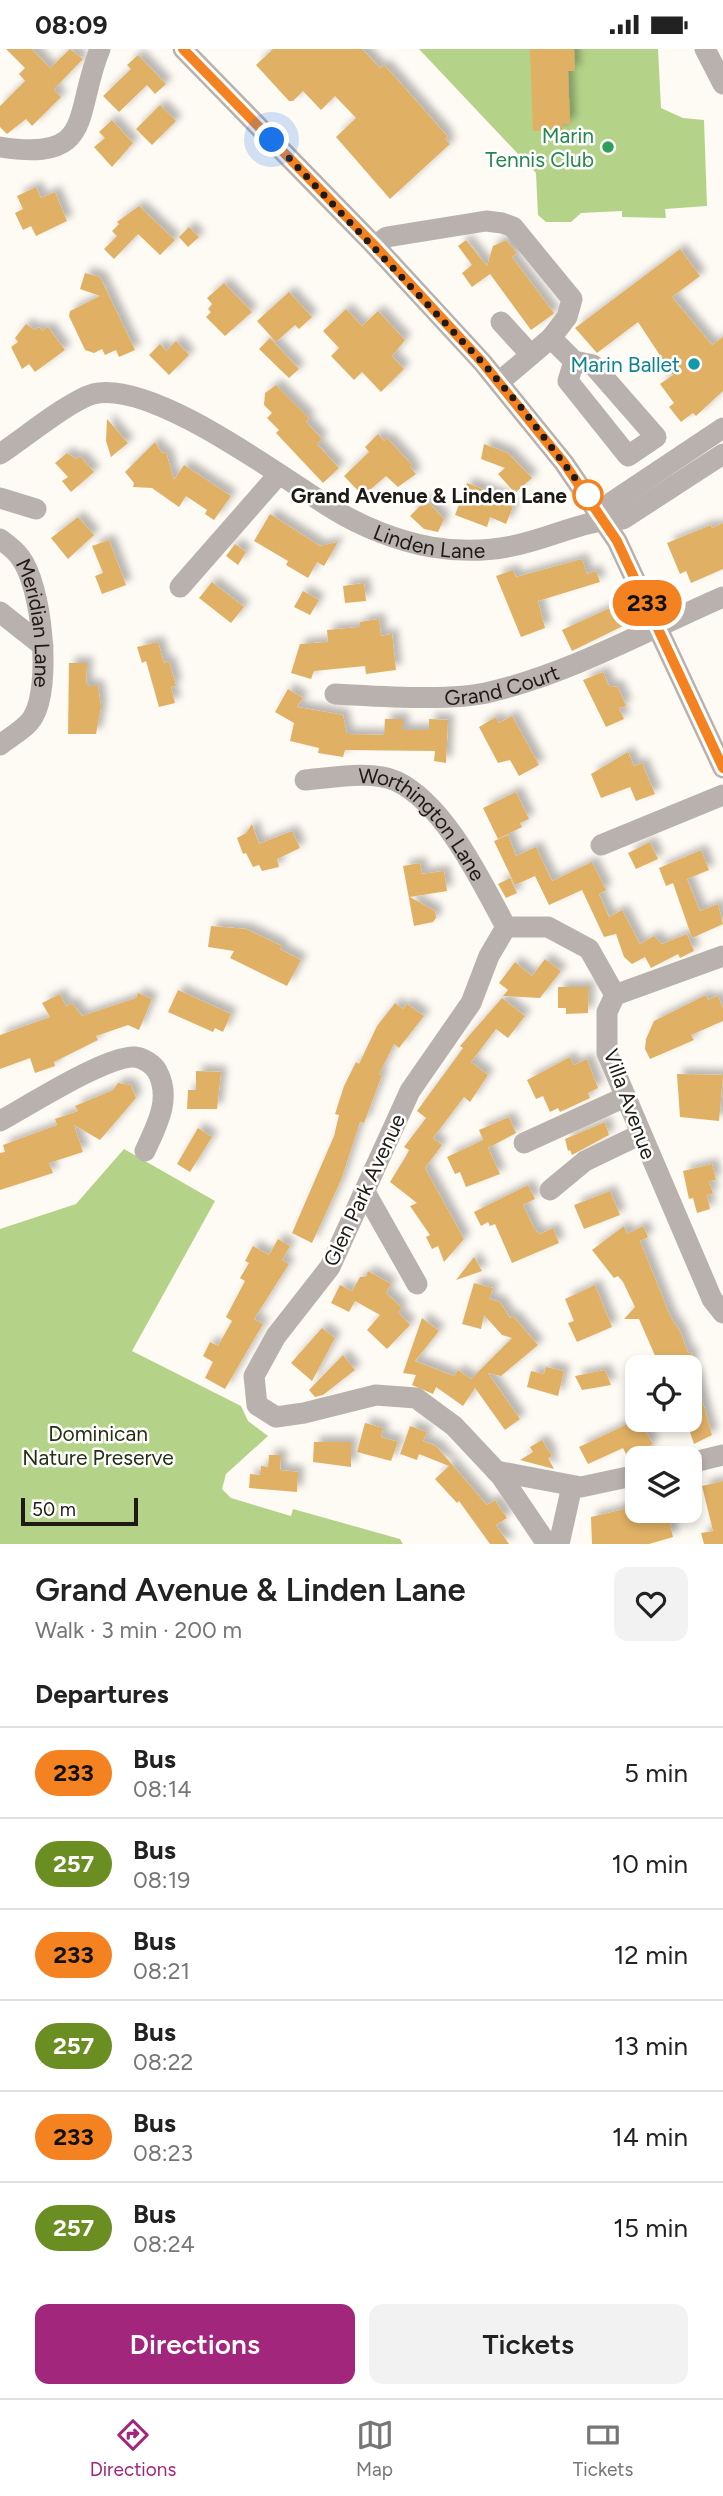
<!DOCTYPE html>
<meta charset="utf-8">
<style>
body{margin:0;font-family:Figtree,sans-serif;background:#f2f2f2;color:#222;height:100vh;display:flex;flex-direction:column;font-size:26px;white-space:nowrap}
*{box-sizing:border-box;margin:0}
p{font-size:23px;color:#767676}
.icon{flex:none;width:38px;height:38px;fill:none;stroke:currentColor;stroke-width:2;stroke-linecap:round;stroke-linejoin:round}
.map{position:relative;height:1495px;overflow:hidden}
.panel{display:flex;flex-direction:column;background:#fff;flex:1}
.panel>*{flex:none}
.badge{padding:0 14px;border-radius:23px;font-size:24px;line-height:46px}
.buttons{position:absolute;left:625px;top:1306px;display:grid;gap:14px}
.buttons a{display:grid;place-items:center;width:77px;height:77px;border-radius:14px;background:#fff;box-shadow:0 4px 10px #0003;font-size:35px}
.scale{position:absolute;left:21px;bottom:18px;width:117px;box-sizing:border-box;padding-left:7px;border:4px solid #1e1a14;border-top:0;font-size:19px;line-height:24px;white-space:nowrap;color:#1e1a14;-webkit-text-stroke:5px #fff;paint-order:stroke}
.you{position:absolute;width:35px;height:35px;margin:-18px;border:5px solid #fff;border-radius:50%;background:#1a73e8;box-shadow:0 0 0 10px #1a73e833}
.map>.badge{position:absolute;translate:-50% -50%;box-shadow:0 0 0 4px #fff}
h2{padding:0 35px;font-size:26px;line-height:63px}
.round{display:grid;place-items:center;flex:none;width:74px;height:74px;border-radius:14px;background:#f2f2f2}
.overview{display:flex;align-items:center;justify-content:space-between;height:119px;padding:0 35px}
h1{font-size:33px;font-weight:600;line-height:52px}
.button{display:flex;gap:14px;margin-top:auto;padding:14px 35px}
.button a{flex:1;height:80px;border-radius:14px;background:#a1267c;color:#fff;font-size:28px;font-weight:600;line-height:80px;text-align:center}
.button a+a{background:#f2f2f2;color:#222}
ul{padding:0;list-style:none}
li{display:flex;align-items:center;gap:21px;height:91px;padding:0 35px;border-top:2px solid #e0e0e0}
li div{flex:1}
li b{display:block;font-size:26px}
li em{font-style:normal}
li .badge{min-width:77px;font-weight:700;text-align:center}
.status{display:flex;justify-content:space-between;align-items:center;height:49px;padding:0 35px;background:#fff;direction:ltr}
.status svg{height:19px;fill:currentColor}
.tabs{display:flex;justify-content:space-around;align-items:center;height:98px;border-top:2px solid #e0e0e0;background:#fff;font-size:19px;color:#767676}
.tabs a{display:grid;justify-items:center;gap:4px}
.tabs .on{color:#a1267c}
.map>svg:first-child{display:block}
.green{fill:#b4d389}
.building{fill:#e0b165;filter:url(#shadow)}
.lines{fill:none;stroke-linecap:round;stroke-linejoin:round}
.minor{stroke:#b9b1ad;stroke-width:21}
.line-casing{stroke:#fff;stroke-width:16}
.line{stroke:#f58220;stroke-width:10}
.walk{stroke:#1e1a14;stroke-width:7;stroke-dasharray:0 12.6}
.leisure-dot{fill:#2e9e5b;stroke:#fff;stroke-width:2.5}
.culture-dot{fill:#0f9aa8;stroke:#fff;stroke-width:2.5}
.stop-dot{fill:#fff;stroke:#f58220;stroke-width:3.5}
.labels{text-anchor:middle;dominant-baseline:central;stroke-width:5;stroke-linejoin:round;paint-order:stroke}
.leisure-label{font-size:21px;fill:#27864d;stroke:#fff;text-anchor:end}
.culture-label{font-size:21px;fill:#0d838f;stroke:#fff;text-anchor:end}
.stop-label{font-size:21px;font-weight:bold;fill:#1e1a14;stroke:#fff;text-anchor:end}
.street-label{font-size:21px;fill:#1e1a14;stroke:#fff}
.park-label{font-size:21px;fill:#243110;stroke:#fff}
</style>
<div class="status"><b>08:09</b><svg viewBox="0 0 49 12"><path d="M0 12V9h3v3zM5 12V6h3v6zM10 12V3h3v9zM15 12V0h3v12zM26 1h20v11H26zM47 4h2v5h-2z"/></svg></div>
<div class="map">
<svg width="723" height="1495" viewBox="0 0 723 1495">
<defs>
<filter id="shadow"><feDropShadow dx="6" dy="-6" stdDeviation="3.5" flood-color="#0004"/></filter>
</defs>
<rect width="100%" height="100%" fill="#fefaf4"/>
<path class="green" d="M 419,0 L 658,0 L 661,59 L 683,69 L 704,71 L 707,157 L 665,160 L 666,169 L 622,168 L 622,162 L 581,164 L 571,173 L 546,173 L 538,166 L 536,124 Z
M 124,1100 L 215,1152 L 132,1302 L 241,1357 L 248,1372 L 268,1387 L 226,1425 L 222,1440 L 231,1449 L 291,1467 L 293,1460 L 400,1490 L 403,1495 L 0,1495 L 0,1180 L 76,1155 Z"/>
<path class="building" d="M 6,0 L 32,0 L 50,19 L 70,0 L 83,10 L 56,38 L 54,41 L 61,48 L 32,77 L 26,70 L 7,85 L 0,78 L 0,57 L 25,32 L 19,25 L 25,19 Z
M 273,0 L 362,0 L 380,19 L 384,16 L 396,29 L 448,88 L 445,90 L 450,95 L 390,150 L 336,88 L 356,69 L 335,47 L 321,61 L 303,42 L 293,52 L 289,52 L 256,16 Z
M 530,0 L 574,0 L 575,22 L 568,22 L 570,75 L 563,75 L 563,81 L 533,82 Z
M 138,6 L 166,35 L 155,45 L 147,36 L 119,63 L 103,47 L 131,20 L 127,16 Z
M 160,56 L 176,72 L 152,96 L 136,80 Z
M 112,71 L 133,94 L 112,118 L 94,98 L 105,89 L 99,83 Z
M 36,138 L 41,149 L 55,143 L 67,172 L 36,187 L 31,177 L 23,181 L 15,164 L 23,160 L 17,147 Z
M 139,157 L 175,191 L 160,206 L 138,185 L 114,210 L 104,200 L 117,187 L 112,182 L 119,175 L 117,173 Z
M 189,178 L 199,188 L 188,198 L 179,188 Z
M 466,191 L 487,217 L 493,197 L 506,191 L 517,204 L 512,208 L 554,264 L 552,266 L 531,281 L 490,225 L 472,238 L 462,224 L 472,216 L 458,197 Z
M 680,200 L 700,227 L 672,248 L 712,296 L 723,288 L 723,342 L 696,367 L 693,364 L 681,373 L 669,358 L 674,354 L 660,335 L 673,326 L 638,273 L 597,304 L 575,279 Z
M 85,224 L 100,228 L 135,301 L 119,308 L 116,301 L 105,306 L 102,300 L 94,304 L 85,301 L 69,267 L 70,262 L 100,247 L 80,240 Z
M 224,234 L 252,263 L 225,287 L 206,268 L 211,263 L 208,260 L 212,255 L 207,249 Z
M 289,243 L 312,268 L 299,280 L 295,276 L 276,293 L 257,272 Z
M 346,260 L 362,277 L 378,262 L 405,291 L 392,307 L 404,320 L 381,343 L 362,323 L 354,331 L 331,307 L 339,299 L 323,282 Z
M 26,275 L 35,281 L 39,278 L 42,282 L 48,278 L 65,301 L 35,323 L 29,315 L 22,320 L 11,298 L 18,293 L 15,289 Z
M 270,289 L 299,320 L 289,329 L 259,300 Z
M 176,292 L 189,306 L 169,326 L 149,306 L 160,295 L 166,302 Z
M 276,336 L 309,369 L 306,373 L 322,390 L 317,395 L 339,419 L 323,434 L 276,384 L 279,381 L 267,369 L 272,364 L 264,356 L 265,344 Z
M 107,370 L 128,394 L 111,408 L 106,392 Z
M 378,385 L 384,392 L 387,389 L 412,416 L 410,418 L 416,425 L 398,438 L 386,427 L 363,447 L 344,427 L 369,403 L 365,398 Z
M 155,393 L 162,404 L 166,403 L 174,431 L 184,416 L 231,447 L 214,471 L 205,465 L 207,461 L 186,447 L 179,458 L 152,439 L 133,438 L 134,434 L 125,423 Z
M 484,395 L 508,404 L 532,429 L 515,444 L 498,425 L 505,419 L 481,410 Z
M 67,404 L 76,410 L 80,407 L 94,423 L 71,443 L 62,432 L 68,428 L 55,414 Z
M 467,434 L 509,450 L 505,454 L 513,458 L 506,475 L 490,468 L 487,478 L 455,466 Z
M 426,451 L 444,470 L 438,483 L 424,480 L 410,467 Z
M 270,465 L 320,497 L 338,493 L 324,517 L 317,513 L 308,529 L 286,516 L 288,512 L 254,492 Z
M 78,468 L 94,486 L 68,510 L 51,489 Z
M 723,474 L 723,520 L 691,534 L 686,522 L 680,525 L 667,494 L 711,476 L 712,479 Z
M 109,491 L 126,536 L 102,545 L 95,527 L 103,524 L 92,497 Z
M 235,495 L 246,503 L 238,516 L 226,507 Z
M 582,510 L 587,525 L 596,522 L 600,533 L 538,552 L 545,579 L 521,588 L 496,527 L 513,521 L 516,528 Z
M 212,533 L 244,558 L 231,574 L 199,549 Z
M 364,534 L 366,552 L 345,554 L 343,537 Z
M 303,542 L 319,551 L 310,566 L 294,558 Z
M 614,557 L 623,577 L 572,602 L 562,581 Z
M 379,570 L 381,587 L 392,585 L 396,621 L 366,625 L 365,617 L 314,622 L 311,630 L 291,624 L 300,595 L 328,593 L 327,581 L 360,578 L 360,573 Z
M 158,593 L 164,614 L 169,612 L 176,637 L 171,638 L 175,654 L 159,658 L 146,612 L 142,614 L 137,598 Z
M 69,614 L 87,614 L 86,633 L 89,637 L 98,637 L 101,658 L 96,685 L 68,685 Z
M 603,623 L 609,637 L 618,638 L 626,657 L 619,659 L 624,670 L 606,678 L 583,631 Z
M 288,640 L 303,649 L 297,658 L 343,666 L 347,685 L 384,686 L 385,670 L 403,670 L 403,681 L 429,681 L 429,670 L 448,671 L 446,714 L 434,712 L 435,702 L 345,701 L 343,708 L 318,704 L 319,699 L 290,692 L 294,674 L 275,663 Z
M 512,667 L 539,716 L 519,727 L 510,711 L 498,714 L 479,678 L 496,668 L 499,674 Z
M 628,703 L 634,717 L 642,714 L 655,745 L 636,752 L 630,738 L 601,749 L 591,725 Z
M 516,743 L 529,770 L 520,774 L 522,778 L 498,790 L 483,759 Z
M 252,775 L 259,795 L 292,782 L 300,799 L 277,810 L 279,818 L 262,822 L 259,816 L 253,818 L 246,804 L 243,805 L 237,789 L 246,784 Z
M 508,786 L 516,807 L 536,798 L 552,832 L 592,813 L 606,841 L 599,845 L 609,868 L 622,861 L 640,895 L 654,887 L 662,895 L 687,885 L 694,902 L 680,909 L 678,905 L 651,919 L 645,908 L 632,915 L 624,908 L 616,885 L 604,888 L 582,841 L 549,856 L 535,827 L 515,836 L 494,792 Z
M 650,793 L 658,810 L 636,820 L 628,804 Z
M 701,801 L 709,821 L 687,830 L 700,862 L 718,855 L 723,875 L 692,889 L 673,834 L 666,837 L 659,819 Z
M 420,814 L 422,825 L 444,822 L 447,842 L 410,848 L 435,862 L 436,869 L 433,873 L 414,877 L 403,817 Z
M 510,829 L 517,844 L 506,849 L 498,835 Z
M 211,877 L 246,880 L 282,897 L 280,900 L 301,911 L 287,937 L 230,909 L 234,902 L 208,898 Z
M 545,910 L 561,922 L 540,949 L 503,947 L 508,941 L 499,934 L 515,913 L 532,927 Z
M 558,938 L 589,938 L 588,964 L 566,965 L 566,959 L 558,959 Z
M 178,941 L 231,965 L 223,983 L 215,979 L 213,983 L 168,963 Z
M 138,944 L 152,950 L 139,981 L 128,976 L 96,987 L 98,991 L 54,1013 L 55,1017 L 35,1024 L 30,1009 L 0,1020 L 0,986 L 50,968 L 42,954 L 60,945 L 66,957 L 72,954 L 82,967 L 136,949 Z
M 706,946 L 708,951 L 718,947 L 723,959 L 723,972 L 691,986 L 694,991 L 650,1010 L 645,1000 L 646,990 L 654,972 Z
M 502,949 L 525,967 L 508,989 L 496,980 L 471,1013 L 488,1026 L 470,1053 L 464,1048 L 433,1089 L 442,1096 L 425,1119 L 464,1190 L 444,1213 L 438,1197 L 432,1200 L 426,1188 L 430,1186 L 410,1157 L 417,1154 L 390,1133 L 406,1107 L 409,1101 L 404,1098 L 426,1069 L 417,1062 L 463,999 L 460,997 Z
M 395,954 L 403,960 L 407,955 L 424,967 L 399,999 L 394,995 L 379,1025 L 382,1026 L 364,1074 L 360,1073 L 341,1131 L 312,1194 L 292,1184 L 334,1087 L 339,1066 L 335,1065 L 344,1037 L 356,1013 L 359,1015 L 377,977 Z
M 570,1008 L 574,1016 L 587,1010 L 598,1039 L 588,1044 L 590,1049 L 560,1063 L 558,1059 L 550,1063 L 543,1047 L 536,1050 L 527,1031 Z
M 196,1022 L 221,1023 L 217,1060 L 187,1060 L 188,1041 L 196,1041 Z
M 677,1025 L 723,1026 L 719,1072 L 680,1068 Z
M 118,1034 L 131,1036 L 136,1049 L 100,1091 L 74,1076 L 83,1103 L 49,1114 L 53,1124 L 0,1141 L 0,1104 L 5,1103 L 3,1096 L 57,1076 L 55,1070 L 78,1062 L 75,1057 L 113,1041 Z
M 509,1068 L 516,1084 L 488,1099 L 500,1125 L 466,1138 L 460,1123 L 455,1125 L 447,1108 L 483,1091 L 479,1081 Z
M 605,1073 L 609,1086 L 572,1106 L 570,1101 L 568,1102 L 565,1090 Z
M 198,1079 L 212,1088 L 190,1123 L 177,1115 Z
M 712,1115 L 716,1131 L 709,1132 L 713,1145 L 707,1146 L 710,1160 L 697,1164 L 693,1149 L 689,1150 L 683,1122 Z
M 528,1136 L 535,1150 L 523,1156 L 535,1181 L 540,1185 L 553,1179 L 559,1194 L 512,1214 L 495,1175 L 490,1177 L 488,1173 L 481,1177 L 474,1163 Z
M 610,1142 L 620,1166 L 584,1180 L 574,1156 Z
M 624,1177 L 627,1185 L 643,1177 L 648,1188 L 640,1192 L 671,1269 L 680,1282 L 688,1304 L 691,1303 L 693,1318 L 660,1318 L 639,1270 L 624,1270 L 635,1258 L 623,1233 L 618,1227 L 614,1229 L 592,1201 Z
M 278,1190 L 290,1197 L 282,1211 L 289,1215 L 254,1270 L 263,1275 L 225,1340 L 205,1329 L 213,1313 L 203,1307 L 210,1293 L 218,1297 L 232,1272 L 226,1268 L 245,1232 L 240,1229 L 249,1214 L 245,1212 L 253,1197 L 269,1206 Z
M 474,1208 L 482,1222 L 456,1231 Z
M 368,1222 L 391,1235 L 386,1244 L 402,1259 L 398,1263 L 410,1276 L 387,1300 L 367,1281 L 380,1266 L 355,1252 L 349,1263 L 331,1254 L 340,1236 L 352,1242 L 360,1228 L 366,1228 Z
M 474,1234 L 493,1239 L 489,1250 L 500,1253 L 510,1269 L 513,1267 L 538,1296 L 501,1327 L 488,1324 L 520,1370 L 505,1381 L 475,1339 L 463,1357 L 436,1338 L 433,1345 L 412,1336 L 416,1326 L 403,1324 L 422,1269 L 439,1282 L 415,1312 L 454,1327 L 458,1321 L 471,1330 L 512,1289 L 502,1286 L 484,1266 L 481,1280 L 462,1275 Z
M 595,1236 L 612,1278 L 577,1293 L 568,1274 L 574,1272 L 565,1250 Z
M 322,1279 L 335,1289 L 312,1332 L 291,1314 Z
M 343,1306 L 355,1321 L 323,1346 L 315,1348 L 309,1341 Z
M 546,1318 L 564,1322 L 558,1347 L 527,1338 L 531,1322 L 544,1325 Z
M 605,1321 L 611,1336 L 582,1341 L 575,1327 Z
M 694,1322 L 712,1386 L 694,1395 L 686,1371 L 690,1370 L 690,1323 Z
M 638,1370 L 653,1395 L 647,1398 L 650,1403 L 639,1409 L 628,1409 L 623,1399 L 588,1415 L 579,1398 Z
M 365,1374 L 383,1379 L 381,1388 L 398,1393 L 391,1412 L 357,1403 Z
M 410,1377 L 427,1383 L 423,1392 L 436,1397 L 487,1456 L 495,1451 L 507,1469 L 496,1476 L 509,1495 L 490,1495 L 459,1452 L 457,1454 L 435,1430 L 449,1417 L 419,1405 L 417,1411 L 400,1405 Z
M 542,1391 L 552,1407 L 548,1409 L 554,1420 L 520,1411 L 533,1403 L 530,1398 Z
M 314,1393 L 351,1393 L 351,1418 L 313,1413 Z
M 269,1406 L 281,1406 L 280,1421 L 298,1423 L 297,1443 L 249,1439 L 250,1425 L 260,1426 L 261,1417 L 268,1418 Z
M 723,1432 L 723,1495 L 704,1495 L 701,1484 L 713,1482 L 702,1437 Z
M 637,1457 L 637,1461 L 667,1461 L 673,1488 L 649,1495 L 592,1495 L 591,1468 Z"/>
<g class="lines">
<g class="minor">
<path d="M 183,0 L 375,197 L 482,313 L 564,414 L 617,492 L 723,719"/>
<path d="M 705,0 L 723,35"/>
<path d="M 0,98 C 96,113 73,66 100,0"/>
<path d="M 375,197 L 387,188 L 486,172 L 502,174 L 513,178 L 572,250 L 567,268 L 551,289"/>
<path d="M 501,273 L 531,306"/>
<path d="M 499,333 L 551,289 L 574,312 L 593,316 L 656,388 L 628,407 L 568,332 L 574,312"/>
<path id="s1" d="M 0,405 C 23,390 69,352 93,345 C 152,330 282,429 333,460 C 362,478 398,492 431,498 C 460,503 493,502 521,495 C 555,487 588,470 623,470 L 723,405"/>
<path d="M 0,449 L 36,460"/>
<path d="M 604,470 L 612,453 L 723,379"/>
<path id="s2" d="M 0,490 C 7,495 15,501 20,508 C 42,536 52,637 33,668 C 27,679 10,688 0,696"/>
<path d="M 180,538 L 279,425"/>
<path d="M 0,563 L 43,597"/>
<path id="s3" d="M 335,645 C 376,647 451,653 490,643 C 571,624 647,581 723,548"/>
<path id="s4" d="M 305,731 C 331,729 372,721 396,732 C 445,755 481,832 506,878"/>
<path d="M 601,796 L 723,746"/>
<path d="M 506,878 L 489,907 L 471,954 L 410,1042 L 330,1218 L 276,1287 L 254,1327 L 257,1356 L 276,1368 L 304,1364 L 376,1346 L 416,1349 L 454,1377 L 501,1427 L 547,1495"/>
<path d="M 506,878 L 548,878 L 589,900 L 615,946"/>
<path d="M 723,907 L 615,946 L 607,963 L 607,1004 L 712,1250 L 723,1264"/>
<path d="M 0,1072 C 28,1057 107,1006 135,1008 C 143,1009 153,1015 157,1022 C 172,1049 157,1076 145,1102"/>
<path d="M 524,1094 L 625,1048"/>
<path d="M 550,1141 L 585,1112 L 639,1086"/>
<path d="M 365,1143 L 417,1235"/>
<path d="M 690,1414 L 723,1406"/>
<path d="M 496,1422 L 581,1438 L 637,1426"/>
<path d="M 559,1495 L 572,1437"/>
</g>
</g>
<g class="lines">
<g class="line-casing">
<path id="line" d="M 183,0 L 375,197 L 482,313 L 564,414 L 617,492 L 723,719"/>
</g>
<use href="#line" class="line"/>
<path class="walk" d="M 272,91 L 482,313 L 520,357 L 588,446"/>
</g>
<circle class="leisure-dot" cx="608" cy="98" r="7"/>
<circle class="culture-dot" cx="694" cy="315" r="7"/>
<circle class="stop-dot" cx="588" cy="446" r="14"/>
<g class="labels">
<g class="leisure-label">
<text x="594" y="86">Marin<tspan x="594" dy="24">Tennis Club</tspan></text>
</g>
<g class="culture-label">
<text x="680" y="315">Marin Ballet</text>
</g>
<g class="stop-label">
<text x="567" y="446">Grand Avenue &amp; Linden Lane</text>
</g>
<g class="street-label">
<text stroke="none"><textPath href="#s1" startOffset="485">Linden Lane</textPath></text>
<text stroke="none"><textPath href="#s2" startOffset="96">Meridian Lane</textPath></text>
<text stroke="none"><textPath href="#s3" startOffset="168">Grand Court</textPath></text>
<text stroke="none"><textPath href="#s4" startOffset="138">Worthington Lane</textPath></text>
<text transform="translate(630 1055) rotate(70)">Villa Avenue</text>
<text transform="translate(364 1141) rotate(-65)">Glen Park Avenue</text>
</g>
<g class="park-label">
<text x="98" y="1384">Dominican<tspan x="98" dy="24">Nature Preserve</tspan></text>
</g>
</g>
</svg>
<div class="buttons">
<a><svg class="icon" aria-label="locate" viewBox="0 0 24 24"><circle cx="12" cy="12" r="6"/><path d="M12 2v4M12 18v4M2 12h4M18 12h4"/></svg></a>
<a><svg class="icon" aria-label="layers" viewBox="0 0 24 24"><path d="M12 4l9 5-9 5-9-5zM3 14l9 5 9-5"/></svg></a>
</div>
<div class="scale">50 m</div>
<div class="you" style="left:272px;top:91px"></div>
<b class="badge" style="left:647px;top:554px;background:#f58220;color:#111">233</b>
</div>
<section class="panel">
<div class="overview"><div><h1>Grand Avenue &amp; Linden Lane</h1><p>Walk · 3 min · 200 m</p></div><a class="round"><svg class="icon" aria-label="heart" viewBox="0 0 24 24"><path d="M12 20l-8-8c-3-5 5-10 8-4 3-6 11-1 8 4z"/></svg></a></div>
<h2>Departures</h2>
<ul>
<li><span class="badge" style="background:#f58220;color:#111">233</span><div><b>Bus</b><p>08:14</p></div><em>5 min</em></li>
<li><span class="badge" style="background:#6b8e23;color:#fff">257</span><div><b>Bus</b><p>08:19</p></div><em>10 min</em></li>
<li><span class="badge" style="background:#f58220;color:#111">233</span><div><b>Bus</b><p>08:21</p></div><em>12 min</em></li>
<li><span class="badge" style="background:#6b8e23;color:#fff">257</span><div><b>Bus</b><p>08:22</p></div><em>13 min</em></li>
<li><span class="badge" style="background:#f58220;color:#111">233</span><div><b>Bus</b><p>08:23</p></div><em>14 min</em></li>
<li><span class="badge" style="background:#6b8e23;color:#fff">257</span><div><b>Bus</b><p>08:24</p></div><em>15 min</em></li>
</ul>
<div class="button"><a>Directions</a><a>Tickets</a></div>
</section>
<nav class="tabs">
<a class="on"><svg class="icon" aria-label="directions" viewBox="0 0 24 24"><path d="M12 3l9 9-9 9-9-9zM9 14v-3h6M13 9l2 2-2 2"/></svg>Directions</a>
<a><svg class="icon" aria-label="map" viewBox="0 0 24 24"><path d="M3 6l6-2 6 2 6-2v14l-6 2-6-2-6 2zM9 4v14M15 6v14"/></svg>Map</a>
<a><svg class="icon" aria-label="tickets" viewBox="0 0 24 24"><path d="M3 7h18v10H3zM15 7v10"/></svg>Tickets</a>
</nav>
